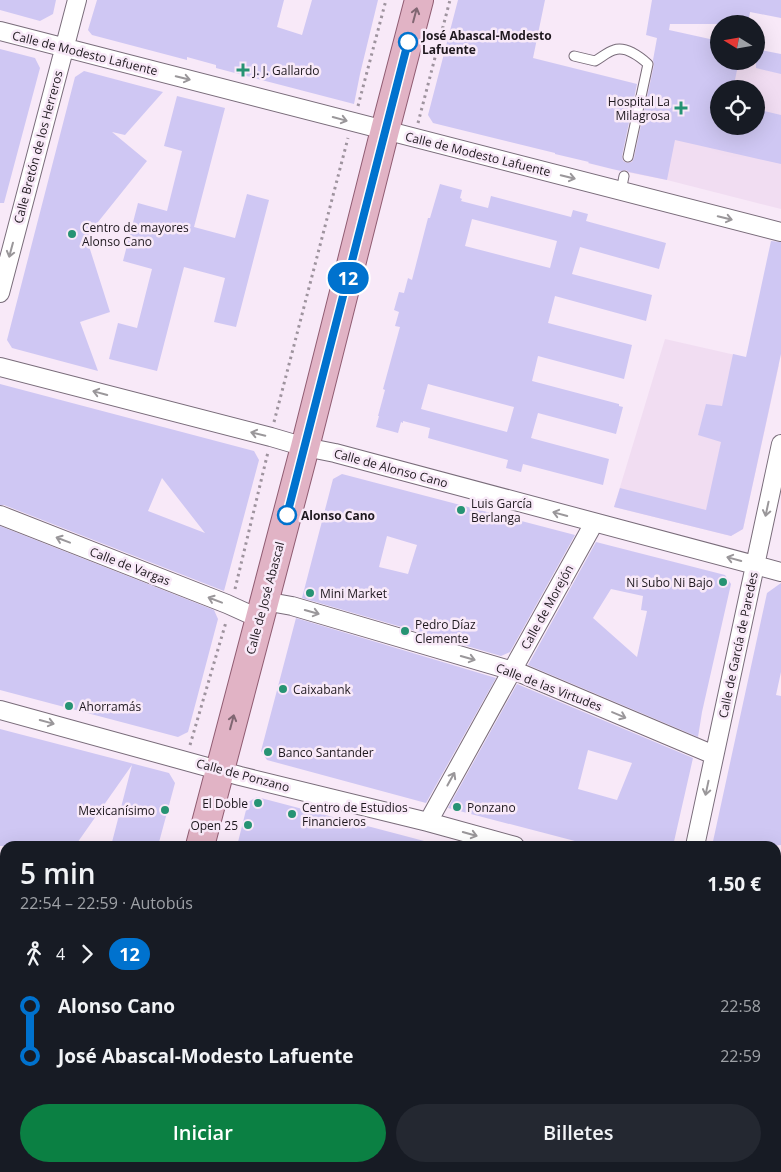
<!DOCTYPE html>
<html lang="es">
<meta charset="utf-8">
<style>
body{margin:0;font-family:"Open Sans",sans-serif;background:#242831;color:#f1f3f6;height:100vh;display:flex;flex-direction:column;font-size:19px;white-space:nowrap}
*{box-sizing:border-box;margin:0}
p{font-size:16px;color:#9ea1a6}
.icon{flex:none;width:28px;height:28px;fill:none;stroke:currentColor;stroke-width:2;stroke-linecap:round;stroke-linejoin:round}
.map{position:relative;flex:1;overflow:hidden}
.panel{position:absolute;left:0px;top:841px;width:781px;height:331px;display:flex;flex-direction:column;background:#171b24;border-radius:15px 15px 0 0;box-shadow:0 5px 20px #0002}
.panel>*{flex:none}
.badge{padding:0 10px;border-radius:16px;font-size:18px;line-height:32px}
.needle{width:32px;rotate:281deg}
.controls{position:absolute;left:710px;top:15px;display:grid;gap:10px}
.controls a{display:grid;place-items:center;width:55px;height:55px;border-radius:50%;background:#171b24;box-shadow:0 5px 20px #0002;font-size:25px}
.map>.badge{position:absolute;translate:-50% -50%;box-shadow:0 0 0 2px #fff}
.legs{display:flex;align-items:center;gap:8px;height:55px;padding:0 20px;font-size:16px}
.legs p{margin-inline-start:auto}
.head{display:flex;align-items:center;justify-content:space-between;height:85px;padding:0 20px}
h1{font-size:28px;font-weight:600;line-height:38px}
.cta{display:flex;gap:10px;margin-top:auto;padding:10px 20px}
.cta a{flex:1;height:58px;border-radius:30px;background:#0b8043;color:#fff;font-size:20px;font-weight:600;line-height:58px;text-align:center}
.cta a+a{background:#242831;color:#f1f3f6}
ul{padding:0 20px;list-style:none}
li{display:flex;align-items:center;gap:18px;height:50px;font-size:19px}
li i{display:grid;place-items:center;width:8px;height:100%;margin:0 6px;background:currentColor}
li i::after{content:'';width:12px;height:12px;margin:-6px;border:4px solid;border-radius:50%;background:#171b24}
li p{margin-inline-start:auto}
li:first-child i{background:linear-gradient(#0000 50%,currentColor 0)}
li:last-child i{background:linear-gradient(currentColor 50%,#0000 0)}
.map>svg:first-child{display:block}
.built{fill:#f1ddf2;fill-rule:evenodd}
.building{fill:#cfc7f3;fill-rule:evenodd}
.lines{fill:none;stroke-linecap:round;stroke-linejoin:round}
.service-casing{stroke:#796c7a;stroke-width:11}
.minor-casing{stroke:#796c7a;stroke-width:20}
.secondary-casing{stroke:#796c7a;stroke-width:28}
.primary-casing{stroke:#905c72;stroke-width:30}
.path{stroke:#9e939e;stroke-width:3;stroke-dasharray:2.5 4;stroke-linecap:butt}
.service{stroke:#fff;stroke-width:9}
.minor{stroke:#fff;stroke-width:18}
.secondary{stroke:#fff;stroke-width:25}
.primary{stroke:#e1b3c5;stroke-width:28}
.oneway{stroke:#806672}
.oneway2{stroke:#9a979a}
.line-1-casing{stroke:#fff;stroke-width:11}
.line-1{stroke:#0072ce;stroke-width:8}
.stop-1-dot{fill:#fff;stroke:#0072ce;stroke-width:2.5}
.poi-dot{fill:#269373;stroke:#f8e9f8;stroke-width:2}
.labels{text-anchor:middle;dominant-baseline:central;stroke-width:5;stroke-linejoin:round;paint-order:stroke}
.stop-label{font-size:12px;font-weight:bold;fill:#1e181e;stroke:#f8e9f8;text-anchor:start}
.street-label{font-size:12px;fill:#1e181e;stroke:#f8e9f8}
.poi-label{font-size:12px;fill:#1e181e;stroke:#f8e9f8;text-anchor:start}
</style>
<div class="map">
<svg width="781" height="1172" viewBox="0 0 781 1172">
<rect width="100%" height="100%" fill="#f8e9f8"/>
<path class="built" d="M 660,29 L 719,61 L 756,61 L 781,55 L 781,209 L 667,180 L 621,171 L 623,159 L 633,161 ZM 719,89 L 756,89 L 756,126 L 719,126 Z
M 665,339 L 779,365 L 743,529 L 731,536 L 614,507 Z
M 153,1168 L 213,1168 L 232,1172 L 152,1172 Z"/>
<path class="building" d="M 0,0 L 56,0 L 53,14 L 40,21 L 0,10 Z
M 97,0 L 284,0 L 277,27 L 302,35 L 312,0 L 378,0 L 360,74 L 354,104 L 216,68 L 216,65 L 187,57 L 187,60 L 92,35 L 88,30 Z
M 458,0 L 545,0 L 533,58 L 637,84 L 622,156 L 623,161 L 627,163 L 632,162 L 634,158 L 654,65 L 653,60 L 657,38 L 646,35 L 652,0 L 781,0 L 781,18 L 750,12 L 748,24 L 670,24 L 669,30 L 719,41 L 719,61 L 739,61 L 733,89 L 719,89 L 719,126 L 756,126 L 756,109 L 781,115 L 781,164 L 675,140 L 667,180 L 629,172 L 626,170 L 621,171 L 612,169 L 588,163 L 589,162 L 555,154 L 555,153 L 433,123 L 428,115 Z
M 0,49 L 35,58 L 40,68 L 4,203 L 0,203 Z
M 756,49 L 781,54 L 781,74 L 756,68 Z
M 84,71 L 163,92 L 125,135 L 112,132 L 147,161 L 90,232 L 88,243 L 110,312 L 80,322 L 98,371 L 12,348 L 7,340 L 75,77 Z
M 177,96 L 225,108 L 194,227 L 235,238 L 247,194 L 269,200 L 236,327 L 214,322 L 225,278 L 184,267 L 157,371 L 109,359 L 118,323 L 137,328 L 152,269 L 123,261 L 138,203 L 167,211 L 182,151 L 164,146 Z
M 440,184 L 462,190 L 460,198 L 462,199 L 461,201 L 488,208 L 491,196 L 571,217 L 573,210 L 588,214 L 586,221 L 666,243 L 659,269 L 580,247 L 572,274 L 652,295 L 646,321 L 555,296 L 548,323 L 632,345 L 624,379 L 538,356 L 532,381 L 619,404 L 619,406 L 623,407 L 616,434 L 538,413 L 531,438 L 609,459 L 603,485 L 523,464 L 521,472 L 506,468 L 508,460 L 428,438 L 430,428 L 403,421 L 403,423 L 401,422 L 398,433 L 376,427 L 379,416 L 378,416 L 385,390 L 383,389 L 400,327 L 395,326 L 399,312 L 394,310 L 399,292 L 404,293 L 408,278 L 412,280 L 428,218 L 430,218 ZM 472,219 L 557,241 L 550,268 L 465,246 ZM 428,384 L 514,407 L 507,432 L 421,409 Z
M 771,241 L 781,242 L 781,354 L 743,529 L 731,536 L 614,507 L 620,488 L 706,510 L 721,442 L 698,435 L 706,404 L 722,406 L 733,354 L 746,357 Z
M 0,384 L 254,451 L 259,460 L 224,591 L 4,505 L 0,505 ZM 162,478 L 205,533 L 148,511 Z
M 342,474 L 575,535 L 510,652 L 501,656 L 302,598 L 333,479 ZM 387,536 L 417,545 L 408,574 L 379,567 Z
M 0,526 L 214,610 L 218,619 L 188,732 L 178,737 L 0,690 Z
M 596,542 L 725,575 L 731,584 L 702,712 L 698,737 L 528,665 ZM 611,589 L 643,596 L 641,610 L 647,611 L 637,657 L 593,618 Z
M 781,583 L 781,672 L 776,695 L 781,696 L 781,845 L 769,846 L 712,846 L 767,593 Z
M 296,618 L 496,678 L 426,803 L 267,760 L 261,751 Z
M 517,684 L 693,758 L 673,846 L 594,846 L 448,808 ZM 588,750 L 632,763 L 617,800 L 578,789 Z
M 0,729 L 169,773 L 175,783 L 158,846 L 111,846 L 132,765 L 75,846 L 0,846 Z
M 257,797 L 428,842 L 428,846 L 237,846 L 248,802 Z"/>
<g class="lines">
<g class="service-casing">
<path id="service" d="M 574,56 L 595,61 C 601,58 607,52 614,50 C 625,46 639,56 648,64 L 628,157
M 621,191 L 624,176
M 215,1172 L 216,1168"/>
</g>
<g class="minor-casing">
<path id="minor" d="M 0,31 L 781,232
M 0,293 L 77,0
M 0,367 L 271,437 L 305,447 L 335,453 L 781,572
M 0,515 L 227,604 L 260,619
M 264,601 L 292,606 L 520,673 L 714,755
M 0,710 L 240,776 L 428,822 L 515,846
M 428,822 L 594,523
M 695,846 L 781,444
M 776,1029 L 781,1029
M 304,1168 L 323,1172
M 594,1172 L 595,1168"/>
</g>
<g class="secondary-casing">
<path id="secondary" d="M 776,880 L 781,879
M 0,977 L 5,976"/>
</g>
<g class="primary-casing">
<path id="primary" d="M 200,846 L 305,447 L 385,130 L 419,0
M 112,1172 L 113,1168"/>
</g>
<path class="path" d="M 358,106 L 386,0
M 418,123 L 450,0
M 274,422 L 348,138
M 235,589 L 268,452
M 190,745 L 226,622
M 87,1172 L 88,1168"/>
<use href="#service" class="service"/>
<use href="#minor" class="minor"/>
<use href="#secondary" class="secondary"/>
<use href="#primary" class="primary"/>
</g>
<defs><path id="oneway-shaft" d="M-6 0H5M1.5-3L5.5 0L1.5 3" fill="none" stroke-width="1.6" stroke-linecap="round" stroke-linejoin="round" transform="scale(1.25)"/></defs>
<g class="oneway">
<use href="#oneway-shaft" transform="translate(415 15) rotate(-75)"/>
<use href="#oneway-shaft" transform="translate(232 722) rotate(-75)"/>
</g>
<g class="oneway2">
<use href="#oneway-shaft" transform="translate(183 78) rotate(14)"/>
<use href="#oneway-shaft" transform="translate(340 119) rotate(15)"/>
<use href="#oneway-shaft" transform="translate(568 177) rotate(14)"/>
<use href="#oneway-shaft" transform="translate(725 218) rotate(14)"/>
<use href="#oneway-shaft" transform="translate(11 250) rotate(105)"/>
<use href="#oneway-shaft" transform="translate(100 393) rotate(-165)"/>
<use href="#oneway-shaft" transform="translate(258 434) rotate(-166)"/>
<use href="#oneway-shaft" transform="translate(767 509) rotate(102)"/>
<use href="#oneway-shaft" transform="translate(560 514) rotate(-165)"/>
<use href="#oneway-shaft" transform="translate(63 540) rotate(-159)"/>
<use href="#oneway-shaft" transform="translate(734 559) rotate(-165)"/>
<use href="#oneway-shaft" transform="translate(215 600) rotate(-159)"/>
<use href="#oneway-shaft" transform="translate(312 612) rotate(16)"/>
<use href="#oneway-shaft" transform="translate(468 658) rotate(16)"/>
<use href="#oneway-shaft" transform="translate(619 715) rotate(23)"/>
<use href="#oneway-shaft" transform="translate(47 722) rotate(15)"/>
<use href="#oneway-shaft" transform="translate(451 779) rotate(-61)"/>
<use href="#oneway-shaft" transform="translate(707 788) rotate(102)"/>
<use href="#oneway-shaft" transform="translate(470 834) rotate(16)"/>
</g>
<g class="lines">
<g class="line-1-casing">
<path id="line-1" d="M 287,515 L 408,42"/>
</g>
<use href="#line-1" class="line-1"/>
</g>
<g class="stop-1-dot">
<circle cx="408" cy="42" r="9"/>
<circle cx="287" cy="515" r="9"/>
</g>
<g class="poi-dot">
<path d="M240.5 62.5h5v5h5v5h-5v5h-5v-5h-5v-5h5z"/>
<path d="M678.5 100.5h5v5h5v5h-5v5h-5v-5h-5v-5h5z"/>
<circle cx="72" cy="234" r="5"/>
<circle cx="461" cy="510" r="5"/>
<circle cx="723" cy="582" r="5"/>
<circle cx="310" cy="593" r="5"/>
<circle cx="405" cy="631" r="5"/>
<circle cx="283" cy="689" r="5"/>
<circle cx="69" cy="706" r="5"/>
<circle cx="268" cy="752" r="5"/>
<circle cx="258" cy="803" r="5"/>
<circle cx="457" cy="807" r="5"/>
<circle cx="165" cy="810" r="5"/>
<circle cx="292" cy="814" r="5"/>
<circle cx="248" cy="825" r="5"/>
</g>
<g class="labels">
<g class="stop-label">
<text x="422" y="35">José Abascal-Modesto<tspan x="422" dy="14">Lafuente</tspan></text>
<text x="301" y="515">Alonso Cano</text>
</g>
<g class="street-label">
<text transform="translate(85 53) rotate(14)">Calle de Modesto Lafuente</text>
<text transform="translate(38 147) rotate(-75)">Calle Bretón de los Herreros</text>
<text transform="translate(478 154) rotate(14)">Calle de Modesto Lafuente</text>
<text transform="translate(391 468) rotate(15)">Calle de Alonso Cano</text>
<text transform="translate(130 566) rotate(21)">Calle de Vargas</text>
<text transform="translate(265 598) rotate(-75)">Calle de José Abascal</text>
<text transform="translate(547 607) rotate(-61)">Calle de Morejón</text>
<text transform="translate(738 645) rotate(-78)">Calle de García de Paredes</text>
<text transform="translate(549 687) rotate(21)">Calle de las Virtudes</text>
<text transform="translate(243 775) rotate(15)">Calle de Ponzano</text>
</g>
<g class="poi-label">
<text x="253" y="70">J. J. Gallardo</text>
<text x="670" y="101" text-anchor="end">Hospital La<tspan x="670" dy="14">Milagrosa</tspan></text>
<text x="82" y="227">Centro de mayores<tspan x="82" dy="14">Alonso Cano</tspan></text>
<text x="471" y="503">Luis García<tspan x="471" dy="14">Berlanga</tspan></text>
<text x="713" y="582" text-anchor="end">Ni Subo Ni Bajo</text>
<text x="320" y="593">Mini Market</text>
<text x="415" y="624">Pedro Díaz<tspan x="415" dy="14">Clemente</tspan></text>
<text x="293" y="689">Caixabank</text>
<text x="79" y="706">Ahorramás</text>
<text x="278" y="752">Banco Santander</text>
<text x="248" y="803" text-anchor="end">El Doble</text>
<text x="302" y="807">Centro de Estudios<tspan x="302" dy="14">Financieros</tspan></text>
<text x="467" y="807">Ponzano</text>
<text x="155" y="810" text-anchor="end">Mexicanísimo</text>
<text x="238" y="825" text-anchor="end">Open 25</text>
</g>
</g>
</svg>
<div class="controls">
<a><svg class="needle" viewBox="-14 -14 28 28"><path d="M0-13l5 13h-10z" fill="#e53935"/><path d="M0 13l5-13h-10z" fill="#9ea1a6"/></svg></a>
<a><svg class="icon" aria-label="locate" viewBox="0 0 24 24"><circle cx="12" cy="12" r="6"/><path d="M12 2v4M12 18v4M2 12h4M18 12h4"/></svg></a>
</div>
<b class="badge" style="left:348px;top:278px;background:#0072ce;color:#fff">12</b>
<section class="panel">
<div class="head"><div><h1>5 min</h1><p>22:54 – 22:59 · Autobús</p></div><b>1.50 €</b></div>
<div class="legs"><svg class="icon" aria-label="walk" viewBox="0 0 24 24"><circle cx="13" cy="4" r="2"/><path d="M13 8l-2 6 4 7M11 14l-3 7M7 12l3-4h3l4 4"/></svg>4<svg class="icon" aria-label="forward" viewBox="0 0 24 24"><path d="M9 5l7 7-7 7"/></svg><b class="badge" style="background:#0072ce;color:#fff">12</b></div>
<ul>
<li><i style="color:#0072ce"></i><b>Alonso Cano</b><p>22:58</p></li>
<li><i style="color:#0072ce"></i><b>José Abascal-Modesto Lafuente</b><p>22:59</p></li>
</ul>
<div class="cta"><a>Iniciar</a><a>Billetes</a></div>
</section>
</div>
